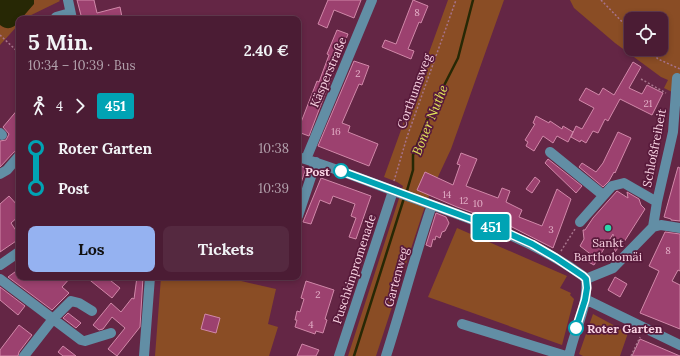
<!DOCTYPE html>
<html lang="de">
<meta charset="utf-8">
<style>
body{margin:0;font-family:Lora,serif;background:#552940;color:#f1f3f6;height:100vh;display:flex;flex-direction:column;font-size:15px;white-space:nowrap}
*{box-sizing:border-box;margin:0}
p{font-size:13px;color:#b2a1ac}
.icon{flex:none;width:22px;height:22px;fill:none;stroke:currentColor;stroke-width:2;stroke-linecap:round;stroke-linejoin:round}
.map{position:relative;flex:1;overflow:hidden}
.details{position:absolute;left:16px;top:16px;width:285px;height:264px;display:flex;flex-direction:column;background:#4b1c34;border-radius:8px;box-shadow:0 2px 6px #0003,0 0 0 1px #623a4f}
.details>*{flex:none}
.badge{padding:0 8px;border-radius:3px;font-size:14px;line-height:26px}
.fabs{position:absolute;left:624px;top:12px;display:grid;gap:8px}
.fabs a{display:grid;place-items:center;width:44px;height:44px;border-radius:8px;background:#4b1c34;box-shadow:0 2px 6px #0003,0 0 0 1px #623a4f;font-size:20px}
.map>.badge{position:absolute;translate:-50% -50%;box-shadow:0 0 0 2px #fff}
.legs{display:flex;align-items:center;gap:6px;height:44px;padding:0 12px;font-size:13px}
.legs p{margin-inline-start:auto}
.headline{display:flex;align-items:center;justify-content:space-between;height:68px;padding:0 12px}
h1{font-size:22px;font-weight:700;line-height:30px}
.button{display:flex;gap:8px;margin-top:auto;padding:8px 12px}
.button a{flex:1;height:46px;border-radius:8px;background:#95b2f1;color:#111;font-size:16px;font-weight:700;line-height:46px;text-align:center}
.button a+a{background:#552940;color:#f1f3f6}
ul{padding:0 12px;list-style:none}
li{display:flex;align-items:center;gap:14px;height:40px;font-size:15px}
li i{display:grid;place-items:center;width:6px;height:100%;margin:0 5px;background:currentColor}
li i::after{content:'';width:10px;height:10px;margin:-5px;border:3px solid;border-radius:50%;background:#4b1c34}
li p{margin-inline-start:auto}
li:first-child i{background:linear-gradient(#0000 50%,currentColor 0)}
li:last-child i{background:linear-gradient(currentColor 50%,#0000 0)}
.map>svg:first-child{display:block}
.green{fill:#8a4d25;fill-rule:evenodd}
.water{fill:#272805}
.lines{fill:none;stroke-linecap:round;stroke-linejoin:round}
.stream{stroke:#272805;stroke-width:2.5}
.building{fill:#9c416f;stroke:#d188a9}
.path{stroke:#a7738b;stroke-width:1.5;stroke-dasharray:2 2;stroke-linecap:butt}
.minor{stroke:#628ea5;stroke-width:10}
.line-1-casing{stroke:#fff;stroke-width:9}
.line-1{stroke:#00a3b4;stroke-width:6}
.stop-1-dot{fill:#fff;stroke:#00a3b4;stroke-width:2}
.poi-dot{fill:#2cd5ab;stroke:#581a3b;stroke-width:1.5}
.labels{text-anchor:middle;dominant-baseline:central;stroke-width:3.5;stroke-linejoin:round;paint-order:stroke}
.number-label{font-size:10px;fill:#e2aec6}
.street-label{font-size:12px;fill:#fad3e3;stroke:#581a3b}
.stop-label{font-size:12px;font-weight:bold;fill:#fad3e3;stroke:#581a3b;text-anchor:end}
.poi-label{font-size:12px;fill:#fad3e3;stroke:#581a3b}
.water-label{font-size:13px;font-style:italic;fill:#e1e659;stroke:#581a3b}
</style>
<div class="map">
<svg width="680" height="356" viewBox="0 0 680 356">
<rect width="100%" height="100%" fill="#642645"/>
<path class="green" d="M 0,0 L 59,0 L 60,1 L 23,19 L 19,19 L 19,24 L 0,45 Z
M 448,0 L 504,0 L 451,149 L 429,196 L 423,212 L 376,356 L 348,356 L 403,186 L 397,182 L 384,177 Z
M 570,0 L 680,0 L 680,96 L 664,88 L 668,80 L 661,77 L 615,43 L 574,8 ZM 631,19 L 661,19 L 661,49 L 631,49 Z
M 457,228 L 567,276 L 560,288 L 571,293 L 570,295 L 574,299 L 562,345 L 428,297 Z
M 161,277 L 224,277 L 276,289 L 268,324 L 278,327 L 269,356 L 155,356 Z
M 593,314 L 628,333 L 620,356 L 583,356 L 579,354 Z"/>
<path class="water" d="M 0,0 L 34,0 L 34,4 L 21,19 L 19,19 L 19,22 C 13,28 8,31 0,25 Z"/>
<g class="lines">
<path class="stream" d="M 406,194 L 413,170 L 413,155 L 430,113 L 458,58 L 473,0
M 354,356 L 404,198"/>
</g>
<path class="building" d="M 77,0 L 94,0 L 97,13 L 120,7 L 122,17 L 114,19 L 82,19 Z
M 328,0 L 361,0 L 354,18 L 334,10 L 327,28 L 318,24 Z
M 413,0 L 428,6 L 421,23 L 419,22 L 408,49 L 414,51 L 411,59 L 382,47 L 385,40 L 396,44 Z
M 337,30 L 348,34 L 309,136 L 298,132 L 298,130 L 317,81 L 319,82 L 329,55 L 327,54 Z
M 354,61 L 369,66 L 362,85 L 359,84 L 342,123 L 350,126 L 348,132 L 378,144 L 369,166 L 318,146 Z
M 633,62 L 641,67 L 629,88 L 642,94 L 647,85 L 663,93 L 652,115 L 620,99 L 608,121 L 605,119 L 598,133 L 593,131 L 586,143 L 581,140 L 580,142 L 571,137 L 576,126 L 582,129 L 594,108 L 579,100 L 586,88 L 599,95 L 603,88 L 614,95 Z
M 19,108 L 19,150 L 14,152 L 0,167 L 0,141 L 6,140 L 9,134 L 3,127 Z
M 536,116 L 549,123 L 550,121 L 562,129 L 563,126 L 573,132 L 568,142 L 557,136 L 553,143 L 543,136 L 534,151 L 526,146 L 528,142 L 525,140 L 535,124 L 533,123 Z
M 618,132 L 631,138 L 615,173 L 614,172 L 609,181 L 603,187 L 579,167 L 582,163 L 596,172 L 603,163 Z
M 461,153 L 477,159 L 466,186 L 498,198 L 502,188 L 510,191 L 506,202 L 522,210 L 519,217 L 542,226 L 557,189 L 571,199 L 553,248 L 510,226 L 457,207 L 417,190 L 425,172 L 453,185 L 460,165 L 457,164 Z
M 548,159 L 582,186 L 576,193 L 545,163 Z
M 298,165 L 306,168 L 299,189 L 298,189 Z
M 678,167 L 680,168 L 680,221 L 671,220 L 671,219 L 664,217 Z
M 535,177 L 540,181 L 532,193 L 526,189 Z
M 321,178 L 371,196 L 356,239 L 349,237 L 356,218 L 351,216 L 355,204 L 333,196 L 330,204 L 320,200 L 311,224 L 303,222 Z
M 617,191 L 628,198 L 627,192 L 639,199 L 641,205 L 645,209 L 624,242 L 623,241 L 615,252 L 613,234 L 594,265 L 581,258 L 593,256 L 580,246 L 584,239 L 583,230 L 585,230 L 593,218 Z
M 9,196 L 19,207 L 19,216 L 11,223 L 19,235 L 19,239 L 0,252 L 0,204 Z
M 436,213 L 446,217 L 449,223 L 445,231 L 442,232 L 440,238 L 436,236 L 435,240 L 433,239 L 431,247 L 426,245 Z
M 665,232 L 680,234 L 680,271 L 678,270 L 672,281 L 680,285 L 680,329 L 640,313 L 659,271 L 649,266 Z
M 19,269 L 19,277 L 71,277 L 62,287 L 69,293 L 52,310 L 8,277 Z
M 86,277 L 106,277 L 120,288 L 112,298 Z
M 137,277 L 143,277 L 140,327 L 117,356 L 108,349 L 125,328 L 112,317 L 103,329 L 99,330 L 93,325 L 111,303 L 121,312 L 132,298 L 134,299 Z
M 615,277 L 627,284 L 620,297 L 608,290 Z
M 306,281 L 334,290 L 325,319 L 327,320 L 323,333 L 316,331 L 315,334 L 295,327 L 297,320 L 295,320 L 297,311 L 300,312 L 304,299 L 301,298 Z
M 0,287 L 25,306 L 18,315 L 0,300 Z
M 68,313 L 81,323 L 76,328 L 63,318 Z
M 205,314 L 220,318 L 216,333 L 201,329 Z
M 19,325 L 32,335 L 19,352 L 18,356 L 0,356 L 0,350 Z
M 640,339 L 680,356 L 632,356 Z
M 302,344 L 319,350 L 316,356 L 297,356 Z
M 63,346 L 76,356 L 63,356 L 58,352 Z"/>
<g class="lines">
<path class="path" d="M 601,0 L 631,31
M 0,35 L 19,53
M 648,49 L 658,59 L 680,69
M 641,79 L 666,93
M 394,181 L 407,137 L 456,0
M 561,251 L 575,229
M 631,356 L 640,337"/>
<path class="minor" d="M 68,0 L 72,19
M 56,17 L 70,13
M 0,133 L 2,135
M 550,152 L 603,195
M 298,157 C 336,168 372,183 410,197 C 470,219 531,238 583,276 L 586,279
M 306,159 L 372,0
M 0,174 L 7,170 L 19,156
M 298,216 L 316,162
M 580,222 L 612,186 L 624,183 L 657,202
M 653,227 L 657,202 L 673,132 L 677,78
M 0,265 L 19,252
M 0,279 L 81,340 L 85,341 L 111,333
M 586,279 L 613,268 L 653,227 L 661,225 L 680,228
M 585,299 L 680,345
M 462,324 L 566,356
M 24,356 L 53,319 L 71,301 L 79,303 L 92,311
M 144,356 L 150,277
M 339,356 L 393,191
M 386,356 C 402,306 415,255 432,205
M 569,356 C 574,331 589,305 586,279"/>
</g>
<g class="lines">
<g class="line-1-casing">
<path id="line-1" d="M 341,171 L 501,230 L 532,244 L 556,258 L 583,276 L 586,279 L 587,288 L 585,300 L 576,328"/>
</g>
<use href="#line-1" class="line-1"/>
</g>
<g class="stop-1-dot">
<circle cx="341" cy="171" r="7"/>
<circle cx="576" cy="328" r="7"/>
</g>
<circle class="poi-dot" cx="608" cy="228" r="4"/>
<g class="labels">
<g class="number-label">
<text x="417" y="12">8</text>
<text x="358" y="73">2</text>
<text x="648" y="103">21</text>
<text x="336" y="131">16</text>
<text x="447" y="194">14</text>
<text x="464" y="200">12</text>
<text x="478" y="203">10</text>
<text x="551" y="229">3</text>
<text x="668" y="250">8</text>
<text x="318" y="294">2</text>
<text x="311" y="324">4</text>
</g>
<g class="street-label">
<text transform="translate(328 72) rotate(-67)">Käsperstraße</text>
<text transform="translate(414 91) rotate(-70)">Corthumsweg</text>
<text transform="translate(654 148) rotate(-79)">Schloßfreiheit</text>
<text transform="translate(354 269) rotate(-72)">Puschkinpromenade</text>
<text transform="translate(396 277) rotate(-75)">Gartenweg</text>
</g>
<g class="stop-label">
<text x="330" y="171">Post</text>
<text x="587" y="328" text-anchor="start">Roter Garten</text>
</g>
<g class="poi-label">
<text x="608" y="242">Sankt<tspan x="608" dy="14">Bartholomäi</tspan></text>
</g>
<g class="water-label">
<text transform="translate(430 120) rotate(-68)">Boner Nuthe</text>
</g>
</g>
</svg>
<div class="fabs">
<a><svg class="icon" aria-label="locate" viewBox="0 0 24 24"><circle cx="12" cy="12" r="6"/><path d="M12 2v4M12 18v4M2 12h4M18 12h4"/></svg></a>
</div>
<b class="badge" style="left:491px;top:227px;background:#00a3b4;color:#fff">451</b>
<section class="details">
<div class="headline"><div><h1>5 Min.</h1><p>10:34 – 10:39 · Bus</p></div><b>2.40 €</b></div>
<div class="legs"><svg class="icon" aria-label="walk" viewBox="0 0 24 24"><circle cx="13" cy="4" r="2"/><path d="M13 8l-2 6 4 7M11 14l-3 7M7 12l3-4h3l4 4"/></svg>4<svg class="icon" aria-label="forward" viewBox="0 0 24 24"><path d="M9 5l7 7-7 7"/></svg><b class="badge" style="background:#00a3b4;color:#fff">451</b></div>
<ul>
<li><i style="color:#00a3b4"></i><b>Roter Garten</b><p>10:38</p></li>
<li><i style="color:#00a3b4"></i><b>Post</b><p>10:39</p></li>
</ul>
<div class="button"><a>Los</a><a>Tickets</a></div>
</section>
</div>
